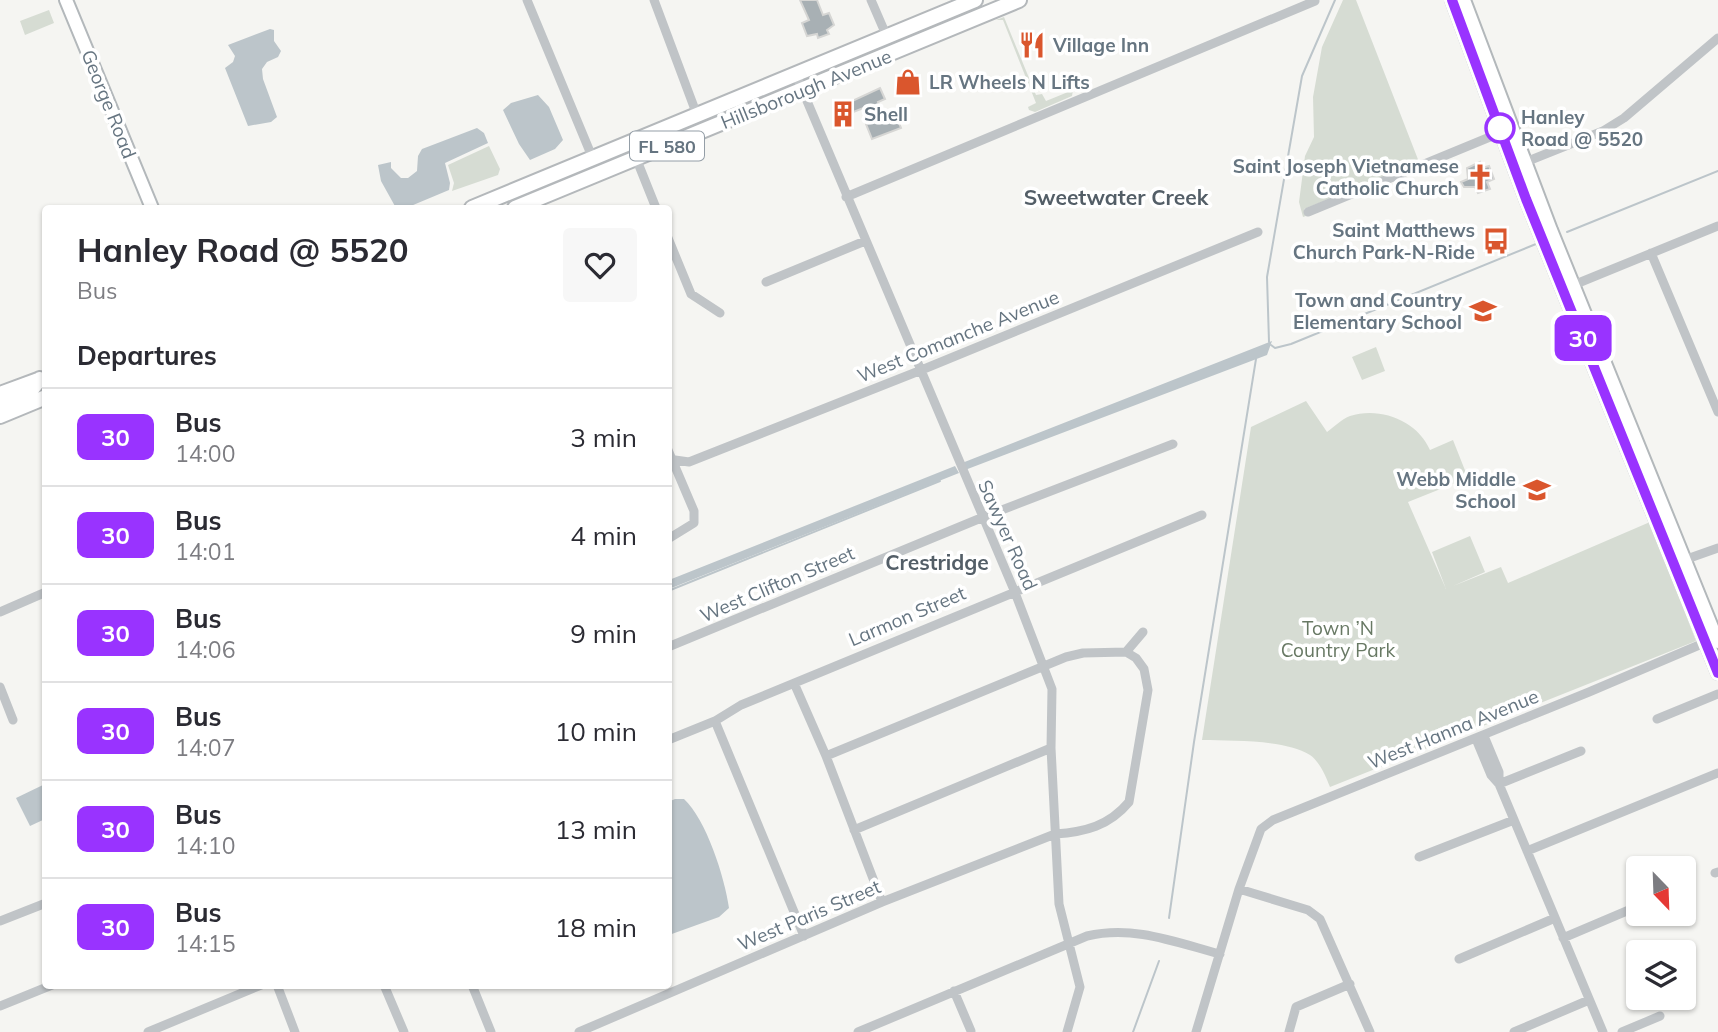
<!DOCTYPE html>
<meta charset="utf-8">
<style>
body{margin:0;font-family:Mulish,sans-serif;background:#f7f7f7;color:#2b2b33;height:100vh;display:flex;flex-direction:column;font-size:26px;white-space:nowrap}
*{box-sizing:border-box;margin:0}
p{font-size:23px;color:#7c7c81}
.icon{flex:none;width:38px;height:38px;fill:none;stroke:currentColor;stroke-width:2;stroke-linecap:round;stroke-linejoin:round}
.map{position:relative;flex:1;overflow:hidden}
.side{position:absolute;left:42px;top:205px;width:630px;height:784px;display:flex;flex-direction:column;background:#fff;border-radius:7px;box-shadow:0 2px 5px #0004}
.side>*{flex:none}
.badge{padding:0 14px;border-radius:10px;font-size:24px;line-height:46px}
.needle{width:46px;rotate:157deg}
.controls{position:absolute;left:1626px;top:856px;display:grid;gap:14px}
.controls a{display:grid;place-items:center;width:70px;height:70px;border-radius:7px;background:#fff;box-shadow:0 2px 5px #0004;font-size:35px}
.map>.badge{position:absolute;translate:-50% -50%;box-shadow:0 0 0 4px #fff}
h2{padding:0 35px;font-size:26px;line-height:63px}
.round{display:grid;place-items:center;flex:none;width:74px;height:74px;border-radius:7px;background:#f7f7f7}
.headline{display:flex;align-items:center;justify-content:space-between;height:119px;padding:0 35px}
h1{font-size:33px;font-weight:700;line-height:52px}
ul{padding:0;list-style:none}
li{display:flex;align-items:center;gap:21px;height:98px;padding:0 35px;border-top:2px solid #e1e1e2}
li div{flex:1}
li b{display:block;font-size:26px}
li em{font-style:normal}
li .badge{min-width:77px;font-weight:700;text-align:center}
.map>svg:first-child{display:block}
.green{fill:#d6dcd3}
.water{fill:#bcc5ca}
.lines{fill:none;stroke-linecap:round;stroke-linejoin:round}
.stream{stroke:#bcc5ca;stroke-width:2}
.building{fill:#a8b0b4;stroke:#d6d6d4;stroke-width:2}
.secondary-casing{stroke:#b3b8bb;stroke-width:16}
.primary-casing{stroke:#b4b8bb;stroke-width:18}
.street{stroke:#c0c4c7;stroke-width:9}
.secondary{stroke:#fff;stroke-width:12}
.primary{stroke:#fff;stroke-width:14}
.line-casing{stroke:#fff;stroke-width:16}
.line{stroke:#93f;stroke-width:10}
.stop-dot{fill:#fff;stroke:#93f;stroke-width:3.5}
.labels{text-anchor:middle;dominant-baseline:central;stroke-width:7;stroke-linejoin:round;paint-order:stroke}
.shield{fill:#fff;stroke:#949ea7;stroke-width:2}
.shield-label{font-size:18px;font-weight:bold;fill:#667581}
.poi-label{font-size:19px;font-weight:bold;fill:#667581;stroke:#fff;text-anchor:end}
.street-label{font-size:19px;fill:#667581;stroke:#fff}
.stop-label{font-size:19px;font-weight:bold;fill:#667581;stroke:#fff;text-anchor:start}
.park-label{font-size:19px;fill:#687964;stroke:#fff}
.neighbourhood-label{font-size:21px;font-weight:bold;fill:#535e67;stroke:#fff}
</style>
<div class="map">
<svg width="1718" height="1032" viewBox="0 0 1718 1032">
<rect width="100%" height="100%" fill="#f5f5f2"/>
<path class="green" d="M 1343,0 L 1356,0 L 1419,162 L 1304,209 L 1306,216 L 1303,217 L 1299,202 L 1305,156 L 1314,137 L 1313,97 L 1322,47 Z
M 49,10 L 54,23 L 25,35 L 20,21 Z
M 1004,17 L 1036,95 L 1042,94 L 1046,101 L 1073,90 L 1072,96 L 1035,112 L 1029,110 L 1028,107 L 1036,103 L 1003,20 L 996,20 Z
M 489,146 L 500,169 L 498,175 L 452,191 L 454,183 L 448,165 Z
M 1376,347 L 1385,371 L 1362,380 L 1352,357 Z
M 1306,401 L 1327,432 C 1334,427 1342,419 1350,416 C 1380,406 1418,421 1430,450 L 1453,440 L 1468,478 L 1408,502 L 1446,589 L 1432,552 L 1470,536 L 1485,572 L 1453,586 L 1501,567 L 1508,583 L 1650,522 L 1696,641 L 1330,787 C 1326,777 1320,762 1310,755 C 1284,739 1232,741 1202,740 L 1251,427 Z"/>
<path class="water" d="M 270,29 L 274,30 L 274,41 L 281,51 L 278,57 L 267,62 L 262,69 L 263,79 L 277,117 L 271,122 L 248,126 L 225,68 L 233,62 L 235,56 L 228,45 Z
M 538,95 L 549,107 L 563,140 L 555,149 L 530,160 L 519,144 L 503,110 L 511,103 Z
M 477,128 L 484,133 L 488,143 L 445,163 L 450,183 L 449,190 L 406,208 L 396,208 L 381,181 L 378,165 L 391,162 L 391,168 L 401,178 L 408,178 L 417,171 L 418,156 L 422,149 Z
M 1272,341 L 1267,355 L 965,470 L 962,463 Z
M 955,466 L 959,473 L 669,589 L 669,580 Z
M 45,784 L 45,819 L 30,826 L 16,798 Z
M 675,799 L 684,799 C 706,819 725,878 729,908 L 719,917 L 669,935 L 668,802 Z"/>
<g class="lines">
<path class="stream" d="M 1567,232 L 1718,171
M 1269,342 L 1267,277 L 1302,76 L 1335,0
M 1271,345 L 1275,348 L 1291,344 L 1536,244
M 668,591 L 940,481
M 1169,918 L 1194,742 L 1256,359
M 1133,1032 L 1159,961"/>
</g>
<path class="building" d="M 800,0 L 817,0 L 823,15 L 829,13 L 834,25 L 827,30 L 829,34 L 818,38 L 817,34 L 807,36 L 802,23 L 809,20 Z
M 880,88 L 885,99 L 878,102 L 884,117 L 895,113 L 901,128 L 872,139 L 866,124 L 877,120 L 871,105 L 848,114 L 850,119 L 841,123 L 835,109 Z
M 1480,162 L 1482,168 L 1489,166 L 1494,179 L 1487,182 L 1490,189 L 1478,193 L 1475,187 L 1464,187 L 1461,182 L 1468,179 L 1467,168 Z"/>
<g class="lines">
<g class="secondary-casing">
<path id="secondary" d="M 66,0 L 152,208
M 1452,0 L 1526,199 L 1718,673
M 1464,0 L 1551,230 L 1718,642"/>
</g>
<g class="primary-casing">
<path id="primary" d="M 472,208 L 975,0
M 515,208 L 1019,0
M 0,394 L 38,380
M 0,406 L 29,393 L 40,379
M 0,416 L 46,397"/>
</g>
<path class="street" d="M 527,0 L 593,159
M 654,0 L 697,115
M 871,0 L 887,37
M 796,75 L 1014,590 L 1052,689 L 1051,748 L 1059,904 L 1080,987 L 1067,1032
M 636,158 L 656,208
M 1523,163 L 1603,131 L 1624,118 L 1718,38
M 846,197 L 1315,1
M 1308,212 L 1502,132
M 668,238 L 691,294 L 720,313
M 1651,253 L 1718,412
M 766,282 L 865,241
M 1571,286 L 1718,226
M 668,450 L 694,511 L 694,523 L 668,539
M 668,459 L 689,462 L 919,371 L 1258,232
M 1684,560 L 1718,548
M 0,612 L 46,592
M 668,647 L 981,518 L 1173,444
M 1126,652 L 1143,632
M 794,683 L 826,756 L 882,902
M 0,687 L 13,720
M 1657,719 L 1718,694
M 715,721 L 804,936
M 1484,736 L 1499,772 L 1499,784
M 1476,739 L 1491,775 L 1499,784 L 1603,1032
M 668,740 L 715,721 L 741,705 L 1202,515
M 1499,784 L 1581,751
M 854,830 L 1051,748
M 1527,851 L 1718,773
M 1419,857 L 1514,820
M 1715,873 L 1718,872
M 1239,889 L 1308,910 L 1320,919 L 1370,1032
M 0,921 L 46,903
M 1563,938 L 1629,910
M 1459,959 L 1555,918
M 277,985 L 295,1032
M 384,985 L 404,1032
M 472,985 L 491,1032
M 954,991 L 971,1031
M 0,1006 L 52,985
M 148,1032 L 261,985
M 579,1032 L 882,902 L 1055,834 C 1085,832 1109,826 1129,802 L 1148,690 L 1144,669 L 1136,658 L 1126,652 L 1083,653 L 1066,657 L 826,756
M 858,1032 L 1087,936 C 1133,925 1175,942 1220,954
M 1196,1032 L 1239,889 L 1261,829 L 1273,820 L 1589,692 L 1711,640
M 1289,1032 L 1296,1007 L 1350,984
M 1514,1032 L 1589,1000
M 1622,1032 L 1660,1016"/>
<use href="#secondary" class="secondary"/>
<use href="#primary" class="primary"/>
</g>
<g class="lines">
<g class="line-casing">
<path id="line" d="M 1452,0 L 1526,199 L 1718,673"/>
</g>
<use href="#line" class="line"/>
</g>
<defs>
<g id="restaurant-bare" transform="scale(2.1)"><path d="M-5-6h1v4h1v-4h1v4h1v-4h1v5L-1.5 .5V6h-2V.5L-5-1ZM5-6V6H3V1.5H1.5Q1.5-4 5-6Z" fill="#da562d" stroke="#fff" stroke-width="2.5" paint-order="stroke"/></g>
<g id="shop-bare" transform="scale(2.1)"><path d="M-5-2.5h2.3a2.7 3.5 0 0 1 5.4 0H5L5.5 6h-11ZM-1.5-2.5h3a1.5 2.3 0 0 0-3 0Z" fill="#da562d" stroke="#fff" stroke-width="2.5" paint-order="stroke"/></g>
<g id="building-bare" transform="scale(2.1)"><path d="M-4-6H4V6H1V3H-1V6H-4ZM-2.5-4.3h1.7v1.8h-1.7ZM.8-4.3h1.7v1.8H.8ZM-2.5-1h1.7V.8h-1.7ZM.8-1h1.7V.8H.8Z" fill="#da562d" stroke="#fff" stroke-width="2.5" paint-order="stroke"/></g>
<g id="church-bare" transform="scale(2.1)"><path d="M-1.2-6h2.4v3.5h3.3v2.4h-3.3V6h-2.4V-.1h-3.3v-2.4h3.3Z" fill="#da562d" stroke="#fff" stroke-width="2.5" paint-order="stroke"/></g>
<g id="bus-bare" transform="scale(2.1)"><path d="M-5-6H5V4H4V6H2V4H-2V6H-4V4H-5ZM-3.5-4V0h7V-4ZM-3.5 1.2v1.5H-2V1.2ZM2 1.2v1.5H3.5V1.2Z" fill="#da562d" stroke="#fff" stroke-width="2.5" paint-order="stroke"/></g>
<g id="school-bare" transform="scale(2.1)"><path d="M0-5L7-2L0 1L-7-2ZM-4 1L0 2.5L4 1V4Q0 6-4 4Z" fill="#da562d" stroke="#fff" stroke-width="2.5" paint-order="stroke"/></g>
</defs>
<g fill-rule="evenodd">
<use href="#restaurant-bare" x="1032" y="45"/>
<use href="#shop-bare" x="908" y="82"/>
<use href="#building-bare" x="843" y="114"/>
<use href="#church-bare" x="1480" y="177"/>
<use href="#bus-bare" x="1496" y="241"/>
<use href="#school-bare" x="1483" y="311"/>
<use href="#school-bare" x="1537" y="490"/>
</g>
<circle class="stop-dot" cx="1500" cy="128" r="14"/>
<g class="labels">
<rect class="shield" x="630" y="131.5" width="74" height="29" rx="5"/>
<g class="shield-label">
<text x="667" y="146">FL 580</text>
</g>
<g class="poi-label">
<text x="1053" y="45" text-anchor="start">Village Inn</text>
<text x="929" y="82" text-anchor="start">LR Wheels N Lifts</text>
<text x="864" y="114" text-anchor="start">Shell</text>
<text x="1459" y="166">Saint Joseph Vietnamese<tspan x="1459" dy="22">Catholic Church</tspan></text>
<text x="1475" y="230">Saint Matthews<tspan x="1475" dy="22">Church Park-N-Ride</tspan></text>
<text x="1462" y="300">Town and Country<tspan x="1462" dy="22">Elementary School</tspan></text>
<text x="1516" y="479">Webb Middle<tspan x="1516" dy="22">School</tspan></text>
</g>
<g class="street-label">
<text transform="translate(806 89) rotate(-22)">Hillsborough Avenue</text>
<text transform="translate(109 104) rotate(68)">George Road</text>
<text transform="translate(958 336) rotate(-22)">West Comanche Avenue</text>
<text transform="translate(1008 535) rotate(66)">Sawyer Road</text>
<text transform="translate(777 584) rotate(-23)">West Clifton Street</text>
<text transform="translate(907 616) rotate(-23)">Larmon Street</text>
<text transform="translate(1453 729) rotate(-22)">West Hanna Avenue</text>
<text transform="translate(809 915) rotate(-23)">West Paris Street</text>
</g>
<g class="stop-label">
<text x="1521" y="117">Hanley<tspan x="1521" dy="22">Road @ 5520</tspan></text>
</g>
<g class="park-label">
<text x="1338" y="628">Town ’N<tspan x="1338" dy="22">Country Park</tspan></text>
</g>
<g class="neighbourhood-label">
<text x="1116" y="197">Sweetwater Creek</text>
<text x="937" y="562">Crestridge</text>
</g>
</g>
</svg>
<div class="controls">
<a><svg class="needle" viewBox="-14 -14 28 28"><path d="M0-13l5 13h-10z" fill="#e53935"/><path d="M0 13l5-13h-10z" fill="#7c7c81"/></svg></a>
<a><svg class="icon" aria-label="layers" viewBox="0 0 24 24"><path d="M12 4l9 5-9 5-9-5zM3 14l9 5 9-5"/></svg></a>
</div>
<b class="badge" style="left:1583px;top:338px;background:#93f;color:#fff">30</b>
<section class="side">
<div class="headline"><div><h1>Hanley Road @ 5520</h1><p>Bus</p></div><a class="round"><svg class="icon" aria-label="heart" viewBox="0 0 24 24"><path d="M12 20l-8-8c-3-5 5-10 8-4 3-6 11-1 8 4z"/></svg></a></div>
<h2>Departures</h2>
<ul>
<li><span class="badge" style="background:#93f;color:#fff">30</span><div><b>Bus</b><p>14:00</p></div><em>3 min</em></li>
<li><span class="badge" style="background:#93f;color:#fff">30</span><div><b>Bus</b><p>14:01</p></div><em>4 min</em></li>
<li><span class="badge" style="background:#93f;color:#fff">30</span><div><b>Bus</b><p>14:06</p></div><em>9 min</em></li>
<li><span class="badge" style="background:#93f;color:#fff">30</span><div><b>Bus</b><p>14:07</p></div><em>10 min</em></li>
<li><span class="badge" style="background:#93f;color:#fff">30</span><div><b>Bus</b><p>14:10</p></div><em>13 min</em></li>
<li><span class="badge" style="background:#93f;color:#fff">30</span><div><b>Bus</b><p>14:15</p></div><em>18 min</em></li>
</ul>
</section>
</div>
